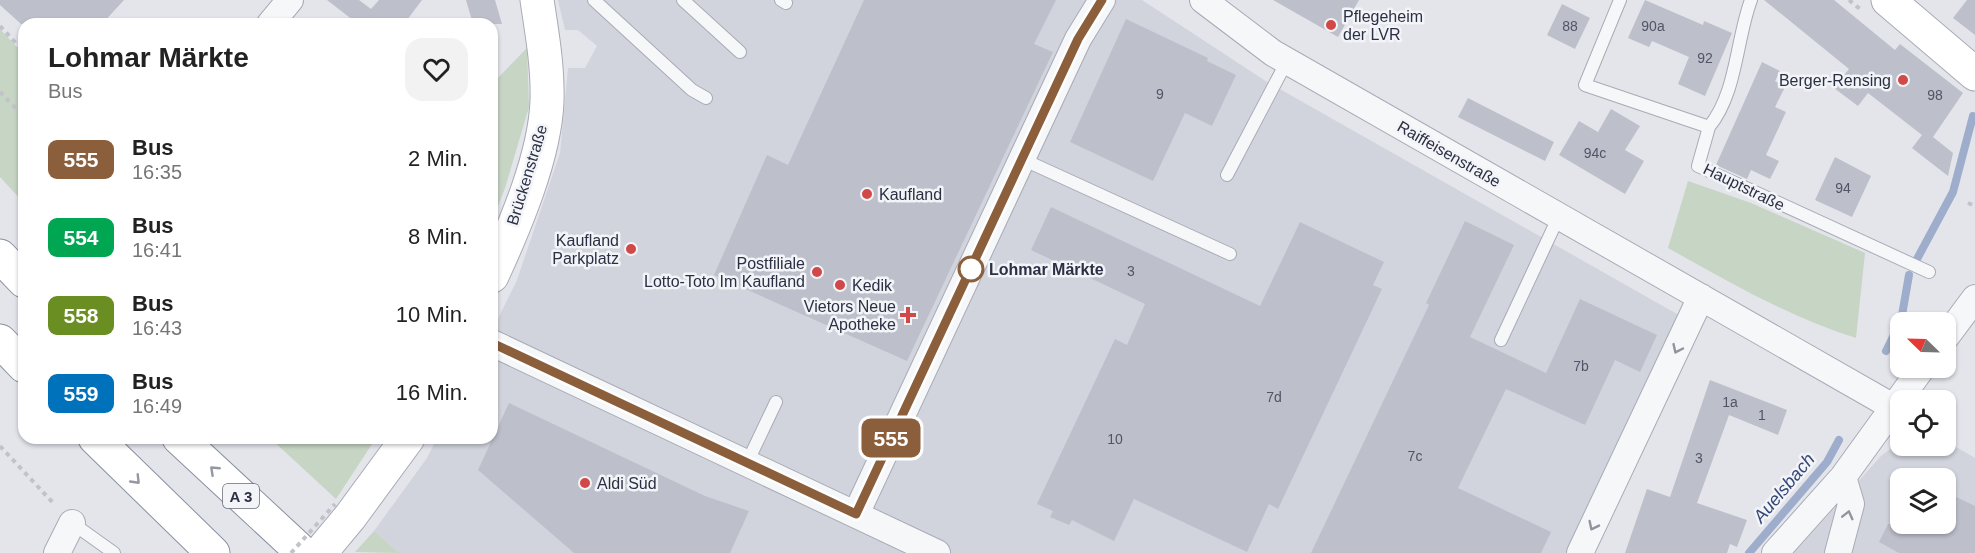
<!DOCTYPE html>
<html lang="de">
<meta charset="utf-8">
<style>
body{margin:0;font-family:Helvetica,sans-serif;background:#f2f2f2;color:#222;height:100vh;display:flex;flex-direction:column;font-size:22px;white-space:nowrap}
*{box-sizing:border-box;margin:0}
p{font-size:20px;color:#767676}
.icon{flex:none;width:33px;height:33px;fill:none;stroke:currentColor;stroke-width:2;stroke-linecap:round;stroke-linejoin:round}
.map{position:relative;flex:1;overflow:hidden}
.drawer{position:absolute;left:18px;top:18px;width:480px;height:426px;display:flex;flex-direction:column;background:#fff;border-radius:18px;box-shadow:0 2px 4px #0004}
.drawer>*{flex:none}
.badge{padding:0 12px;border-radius:9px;font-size:21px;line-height:39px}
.needle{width:39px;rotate:293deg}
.controls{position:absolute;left:1890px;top:312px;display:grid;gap:12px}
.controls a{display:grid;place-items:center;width:66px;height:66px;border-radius:12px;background:#fff;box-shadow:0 2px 4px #0004;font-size:30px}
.map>.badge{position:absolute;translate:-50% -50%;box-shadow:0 0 0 3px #fff}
.round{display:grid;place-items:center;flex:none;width:63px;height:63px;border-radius:18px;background:#f2f2f2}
.summary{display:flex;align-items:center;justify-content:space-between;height:102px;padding:0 30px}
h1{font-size:28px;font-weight:600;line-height:45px}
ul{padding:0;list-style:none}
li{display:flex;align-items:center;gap:18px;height:78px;padding:0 30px}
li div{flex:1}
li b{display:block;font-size:22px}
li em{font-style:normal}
li .badge{min-width:66px;font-weight:700;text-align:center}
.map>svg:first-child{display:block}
.built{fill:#d1d4dd;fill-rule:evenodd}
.green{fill:#c6d5c4}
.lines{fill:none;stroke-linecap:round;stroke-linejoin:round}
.stream{stroke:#9eadcb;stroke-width:8}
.building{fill:#bdc0cb}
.lane-casing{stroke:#a8abb6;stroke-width:14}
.street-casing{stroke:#a8abb6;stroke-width:28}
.secondary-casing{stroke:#a8abb6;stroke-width:35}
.highway-casing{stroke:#8a90a2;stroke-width:35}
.path{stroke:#c1c3ca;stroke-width:4;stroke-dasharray:4.5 4.5;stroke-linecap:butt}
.lane{stroke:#f6f7f9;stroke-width:12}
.street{stroke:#f6f7f9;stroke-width:26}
.secondary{stroke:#fff;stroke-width:33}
.highway{stroke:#fff;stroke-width:33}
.path-bridge{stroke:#c1c3ca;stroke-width:4;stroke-dasharray:4.5 4.5;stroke-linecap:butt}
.oneway{stroke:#90949e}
.oneway2{stroke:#9598a2}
.line-casing{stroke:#fff;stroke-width:14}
.line{stroke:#8b5e3c;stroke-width:9}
.poi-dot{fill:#d04848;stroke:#f3f4f8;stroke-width:2}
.stop-dot{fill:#fff;stroke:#8b5e3c;stroke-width:3}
.labels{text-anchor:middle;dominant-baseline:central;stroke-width:5;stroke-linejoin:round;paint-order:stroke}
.number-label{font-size:14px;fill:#505466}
.shield{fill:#f3f4f8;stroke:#676b7a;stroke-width:1.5}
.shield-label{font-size:15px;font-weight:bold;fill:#2b3044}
.poi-label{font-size:16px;fill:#2b3044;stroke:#f3f4f8;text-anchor:start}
.street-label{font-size:16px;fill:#2b3044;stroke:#f3f4f8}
.stop-label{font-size:16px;font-weight:bold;fill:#2b3044;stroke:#f3f4f8;text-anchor:start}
.water-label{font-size:18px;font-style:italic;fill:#344879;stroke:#f3f4f8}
</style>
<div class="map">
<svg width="1975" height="553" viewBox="0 0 1975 553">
<rect width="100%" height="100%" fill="#e3e5eb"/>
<path class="built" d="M 558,0 L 1142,0 L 1264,80 L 1684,318 L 1571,553 L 399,553 L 374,531 L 427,458 L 437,438 L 492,438 L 492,331 L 517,280 L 560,153 L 568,68 L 585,68 L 597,46 L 578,30 L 565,30 Z
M 1946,441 L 1975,458 L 1975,553 L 1794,553 L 1881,456 L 1900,442 L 1900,446 L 1946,446 ZM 1900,478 L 1946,478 L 1946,524 L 1900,524 Z"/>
<path class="green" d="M 0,29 L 24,55 L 24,203 L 0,177 Z
M 527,48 L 529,107 L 505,188 L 492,222 L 492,84 Z
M 1688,181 L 1751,203 L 1865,253 L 1856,338 C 1789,317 1729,282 1668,248 Z
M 270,438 L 376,438 L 336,499 Z
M 374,531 L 399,553 L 355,552 Z"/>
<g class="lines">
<path class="stream" d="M 1917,259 L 1953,192 L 1973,116
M 1886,351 L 1901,321 L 1909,275
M 1749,553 L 1827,462 L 1839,440"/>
</g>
<path class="building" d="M 0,0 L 124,0 L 102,24 L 21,24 L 0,5 Z
M 327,0 L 359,0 L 371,9 L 379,0 L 422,0 L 404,24 L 358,24 Z
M 466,0 L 495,0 L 502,24 L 473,24 Z
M 864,0 L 1056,0 L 1034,44 L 1053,52 L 907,361 L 714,275 L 767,155 L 788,165 Z
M 1273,0 L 1359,0 L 1338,37 Z
M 1645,0 L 1703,25 L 1704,21 L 1732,33 L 1705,96 L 1678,84 L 1689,57 L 1652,41 L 1649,47 L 1628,38 Z
M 1764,0 L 1834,0 L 1895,50 L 1900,44 L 1963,93 L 1933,137 L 1953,153 L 1948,176 L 1912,148 L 1922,135 L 1868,93 L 1858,106 L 1834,88 L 1849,69 Z
M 1967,0 L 1975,0 L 1975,35 L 1953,18 Z
M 1562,4 L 1590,18 L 1575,49 L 1547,35 Z
M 1126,19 L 1208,58 L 1207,61 L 1236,75 L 1212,126 L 1185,113 L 1153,181 L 1070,142 Z
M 1762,62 L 1780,71 L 1775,81 L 1785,87 L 1775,107 L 1786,112 L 1766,155 L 1779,161 L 1770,179 L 1751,170 L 1747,179 L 1716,165 Z
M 1468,98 L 1554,142 L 1545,161 L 1458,117 Z
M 1611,109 L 1640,126 L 1625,150 L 1644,161 L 1625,194 L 1559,155 L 1579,121 L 1598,132 Z
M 1835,157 L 1871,176 L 1852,217 L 1815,200 Z
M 1051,207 L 1260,306 L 1300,222 L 1384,262 L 1373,285 L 1382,289 L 1278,509 L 1269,504 L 1247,552 L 1134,499 L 1114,541 L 1072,520 L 1069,525 L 1050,517 L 1053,511 L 1037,504 L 1115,339 L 1127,345 L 1145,304 L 1031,250 Z
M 1465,221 L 1514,245 L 1470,337 L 1546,373 L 1580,299 L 1657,335 L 1640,372 L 1615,360 L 1585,425 L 1506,389 L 1458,488 L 1551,532 L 1541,553 L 1311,553 L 1429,305 L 1426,303 Z
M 1710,380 L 1787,410 L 1778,435 L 1729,415 L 1697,503 L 1747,520 L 1737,547 L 1730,544 L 1727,553 L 1625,553 L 1647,489 L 1670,497 Z
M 509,403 L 705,496 L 749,511 L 730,553 L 574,553 L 478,470 Z
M 1946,492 L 1975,506 L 1975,553 L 1899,553 L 1879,542 L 1888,524 L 1946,524 Z"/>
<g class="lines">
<g class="lane-casing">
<path id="lane" d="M 594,0 L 692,90 L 706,98
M 683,0 L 740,52
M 781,0 L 786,3
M 1620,0 L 1585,85 L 1709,127 L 1698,166 L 1929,272
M 1709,127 C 1737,93 1736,40 1751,0
M 1022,159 L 1230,254
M 1227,175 L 1287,61
M 1501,340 L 1559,216
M 747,463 L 776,402
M 72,523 L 114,553"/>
</g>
<g class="street-casing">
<path id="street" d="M 1203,0 L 1273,53 L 1893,407
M 270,24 L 290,0
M 1946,337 L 1975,298
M 492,343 L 937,553
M 856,514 L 1078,39 L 1102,0
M 57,553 L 72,523
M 1580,553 L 1701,297
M 1775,553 L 1843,477 L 1922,368
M 1838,553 L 1851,504 L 1843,477"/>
</g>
<g class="secondary-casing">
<path id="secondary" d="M 1888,0 L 1975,74
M 492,276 C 515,226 545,156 547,101 C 548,67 542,33 537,0
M 320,553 L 350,517 L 408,438"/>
</g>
<g class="highway-casing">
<path id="highway" d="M 0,256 L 24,281
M 0,341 L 24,366
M 95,438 L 213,553
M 179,438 L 303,553"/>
</g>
<path class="path" d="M 1849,0 L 1860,9
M 0,26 L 24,52
M 0,92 L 24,117
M 1968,203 L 1975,206
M 0,446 L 55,505"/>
<use href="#lane" class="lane"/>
<use href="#street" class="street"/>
<use href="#secondary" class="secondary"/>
<use href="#highway" class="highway"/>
<path class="path-bridge" d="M 291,553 L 335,504"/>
</g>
<defs><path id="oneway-chevron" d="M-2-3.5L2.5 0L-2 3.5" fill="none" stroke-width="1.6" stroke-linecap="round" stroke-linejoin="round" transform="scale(1.5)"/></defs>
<g class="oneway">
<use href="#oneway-chevron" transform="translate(1677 349) rotate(115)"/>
<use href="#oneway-chevron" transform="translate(1848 515) rotate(-76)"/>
<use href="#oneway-chevron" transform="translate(1593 526) rotate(116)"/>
</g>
<g class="oneway2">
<use href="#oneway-chevron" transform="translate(214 470) rotate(-137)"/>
<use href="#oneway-chevron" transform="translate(136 480) rotate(46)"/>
</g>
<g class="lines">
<g class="line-casing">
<path id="line" d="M 492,343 L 856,514 L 1078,39 L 1102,0"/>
</g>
<use href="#line" class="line"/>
</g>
<g class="poi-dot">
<circle cx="1331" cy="25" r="6"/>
<circle cx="1903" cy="80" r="6"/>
<circle cx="867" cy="194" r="6"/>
<circle cx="631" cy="249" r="6"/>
<circle cx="817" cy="272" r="6"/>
<circle cx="840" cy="285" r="6"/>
<path d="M905 306h6v6h6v6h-6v6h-6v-6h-6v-6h6z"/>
<circle cx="585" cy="483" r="6"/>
</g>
<circle class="stop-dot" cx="971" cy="269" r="12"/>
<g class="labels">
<g class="number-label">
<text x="1570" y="26">88</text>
<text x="1653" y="26">90a</text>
<text x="1705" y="58">92</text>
<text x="1160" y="94">9</text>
<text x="1935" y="95">98</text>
<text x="1595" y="153">94c</text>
<text x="1843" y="188">94</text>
<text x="1131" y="271">3</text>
<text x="1581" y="366">7b</text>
<text x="1274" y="397">7d</text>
<text x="1730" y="402">1a</text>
<text x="1762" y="415">1</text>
<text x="1115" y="439">10</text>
<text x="1415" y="456">7c</text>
<text x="1699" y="458">3</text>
</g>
<rect class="shield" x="223" y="484" width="36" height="24" rx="4.5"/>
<g class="shield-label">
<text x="241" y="496">A 3</text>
</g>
<g class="poi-label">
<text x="1343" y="16">Pflegeheim<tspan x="1343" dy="18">der LVR</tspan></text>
<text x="1891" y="80" text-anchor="end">Berger-Rensing</text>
<text x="879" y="194">Kaufland</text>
<text x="619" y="240" text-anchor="end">Kaufland<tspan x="619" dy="18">Parkplatz</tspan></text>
<text x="805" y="263" text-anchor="end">Postfiliale<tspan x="805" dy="18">Lotto-Toto Im Kaufland</tspan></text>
<text x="852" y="285">Kedik</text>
<text x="896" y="306" text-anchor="end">Vietors Neue<tspan x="896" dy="18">Apotheke</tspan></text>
<text x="597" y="483">Aldi Süd</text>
</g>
<g class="street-label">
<text transform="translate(1449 154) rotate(30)">Raiffeisenstraße</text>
<text transform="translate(527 175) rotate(-73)">Brückenstraße</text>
<text transform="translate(1744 187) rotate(26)">Hauptstraße</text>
</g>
<g class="stop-label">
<text x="989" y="269">Lohmar Märkte</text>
</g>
<g class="water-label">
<text transform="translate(1784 488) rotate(-50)">Auelsbach</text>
</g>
</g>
</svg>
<div class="controls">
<a><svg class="needle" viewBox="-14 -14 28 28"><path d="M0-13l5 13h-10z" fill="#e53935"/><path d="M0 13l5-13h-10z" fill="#767676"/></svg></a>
<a><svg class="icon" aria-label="locate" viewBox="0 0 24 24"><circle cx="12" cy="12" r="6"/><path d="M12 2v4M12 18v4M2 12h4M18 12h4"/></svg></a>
<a><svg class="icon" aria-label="layers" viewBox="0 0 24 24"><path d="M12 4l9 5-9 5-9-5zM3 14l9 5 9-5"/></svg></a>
</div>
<b class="badge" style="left:891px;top:438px;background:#8b5e3c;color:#fff">555</b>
<section class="drawer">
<div class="summary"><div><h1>Lohmar Märkte</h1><p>Bus</p></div><a class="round"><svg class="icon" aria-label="heart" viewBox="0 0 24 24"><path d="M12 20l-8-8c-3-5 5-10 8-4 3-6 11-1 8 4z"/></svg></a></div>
<ul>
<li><span class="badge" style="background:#8b5e3c;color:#fff">555</span><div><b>Bus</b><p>16:35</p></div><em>2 Min.</em></li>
<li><span class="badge" style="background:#00a651;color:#fff">554</span><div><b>Bus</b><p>16:41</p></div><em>8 Min.</em></li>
<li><span class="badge" style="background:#6b8e23;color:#fff">558</span><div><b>Bus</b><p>16:43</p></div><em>10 Min.</em></li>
<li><span class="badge" style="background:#0072bc;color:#fff">559</span><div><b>Bus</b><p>16:49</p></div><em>16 Min.</em></li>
</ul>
</section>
</div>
